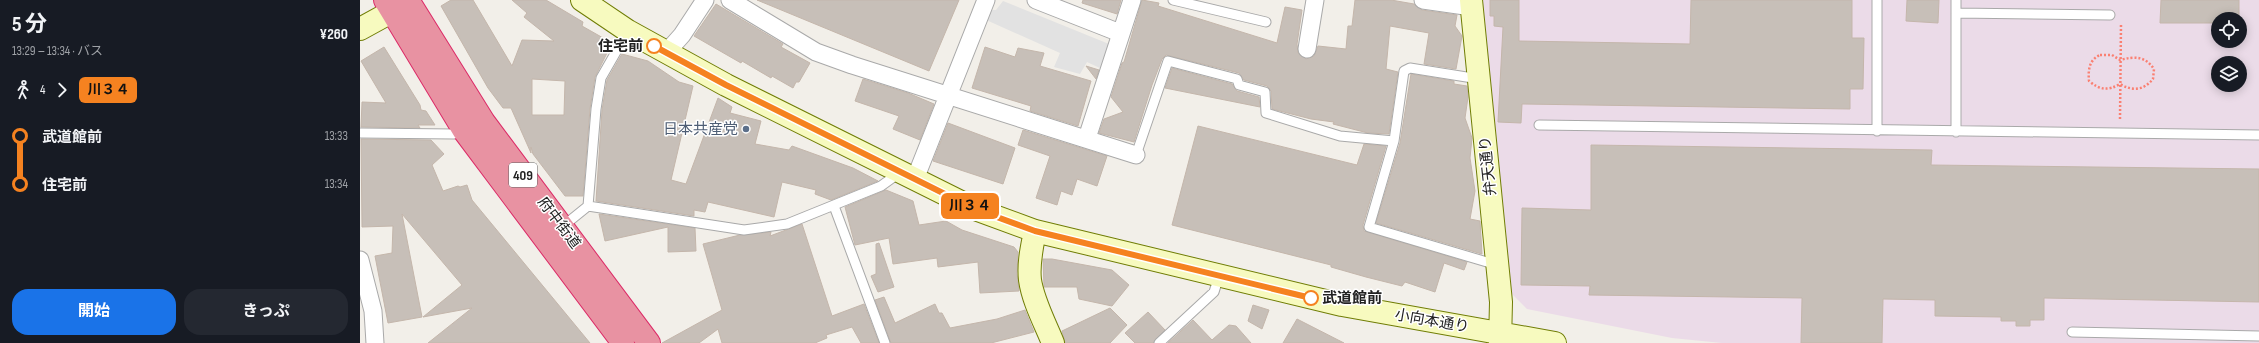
<!DOCTYPE html>
<html lang="ja">
<meta charset="utf-8">
<style>
body{margin:0;font-family:"Sofia Sans Condensed","Noto Sans JP",sans-serif;background:#242831;color:#f1f3f6;height:100vh;display:flex;flex-direction:column;font-size:15px;white-space:nowrap}
*{box-sizing:border-box;margin:0}
p{font-size:13px;color:#9ea1a6}
.icon{flex:none;width:22px;height:22px;fill:none;stroke:currentColor;stroke-width:2;stroke-linecap:round;stroke-linejoin:round}
.map{position:relative;flex:1;overflow:hidden}
.panel{display:flex;flex-direction:column;background:#171b24;width:360px}
.panel>*{flex:none}
.badge{padding:0 8px;border-radius:6px;font-size:14px;line-height:26px}
.controls{position:absolute;left:1851px;top:12px;display:grid;gap:8px}
.controls a{display:grid;place-items:center;width:36px;height:36px;border-radius:50%;background:#171b24;box-shadow:0 2px 10px #0003;font-size:20px}
.map>.badge{position:absolute;translate:-50% -50%;box-shadow:0 0 0 2px #fff}
.legs{display:flex;align-items:center;gap:6px;height:44px;padding:0 12px;font-size:13px}
.legs p{margin-inline-start:auto}
.summary{display:flex;align-items:center;justify-content:space-between;height:68px;padding:0 12px}
h1{font-size:22px;font-weight:700;line-height:30px}
.button{display:flex;gap:8px;margin-top:auto;padding:8px 12px}
.button a{flex:1;height:46px;border-radius:16px;background:#1a73e8;color:#fff;font-size:16px;font-weight:700;line-height:46px;text-align:center}
.button a+a{background:#242831;color:#f1f3f6}
ul{padding:0 12px;list-style:none}
li{display:flex;align-items:center;gap:14px;height:48px;font-size:15px}
li i{display:grid;place-items:center;width:6px;height:100%;margin:0 5px;background:currentColor}
li i::after{content:'';width:10px;height:10px;margin:-5px;border:3px solid;border-radius:50%;background:#171b24}
li p{margin-inline-start:auto}
li:first-child i{background:linear-gradient(#0000 50%,currentColor 0)}
li:last-child i{background:linear-gradient(currentColor 50%,#0000 0)}
main{display:flex;flex:1;min-height:0}
.map>svg:first-child{display:block}
.industrial{fill:#ebdbe8;fill-rule:evenodd}
.parking{fill:#e2e2e2}
.building{fill:#c7bfb8;stroke:#c4b6ab;fill-rule:evenodd}
.lines{fill:none;stroke-linecap:round;stroke-linejoin:round}
.lane-casing{stroke:#a9a9a9;stroke-width:11}
.street-casing{stroke:#a9a9a9;stroke-width:19}
.secondary-casing{stroke:#707d05;stroke-width:24}
.highway-casing{stroke:#dc2a67;stroke-width:24}
.path{stroke:#fa8072;stroke-width:2.5;stroke-dasharray:2 2;stroke-linecap:butt}
.lane{stroke:#fff;stroke-width:9}
.street{stroke:#fff;stroke-width:17}
.secondary{stroke:#f7fabf;stroke-width:22}
.highway{stroke:#e892a2;stroke-width:22}
.line-1-casing{stroke:#fff;stroke-width:9}
.line-1{stroke:#f58220;stroke-width:6}
.stop-1-dot{fill:#fff;stroke:#f58220;stroke-width:2}
.service-dot{fill:#5c6f8a;stroke:#fff;stroke-width:1.5}
.labels{text-anchor:middle;dominant-baseline:central;stroke-width:3;stroke-linejoin:round;paint-order:stroke}
.shield{fill:#fff;stroke:#646464;stroke-width:1}
.shield-label{font-size:14px;font-weight:bold;fill:#222}
.stop-label{font-size:15px;font-weight:bold;fill:#222;stroke:#fff;text-anchor:end}
.service-label{font-size:15px;fill:#4e5e75;stroke:#fff;text-anchor:end}
.street-label{font-size:15px;fill:#222;stroke:#fff}
</style>
<main>
<section class="panel">
<div class="summary"><div><h1>5 分</h1><p>13:29 – 13:34 · バス</p></div><b>¥260</b></div>
<div class="legs"><svg class="icon" aria-label="walk" viewBox="0 0 24 24"><circle cx="13" cy="4" r="2"/><path d="M13 8l-2 6 4 7M11 14l-3 7M7 12l3-4h3l4 4"/></svg>4<svg class="icon" aria-label="forward" viewBox="0 0 24 24"><path d="M9 5l7 7-7 7"/></svg><b class="badge" style="background:#f58220;color:#111">川３４</b></div>
<ul>
<li><i style="color:#f58220"></i><b>武道館前</b><p>13:33</p></li>
<li><i style="color:#f58220"></i><b>住宅前</b><p>13:34</p></li>
</ul>
<div class="button"><a>開始</a><a>きっぷ</a></div>
</section>
<div class="map">
<svg width="1899" height="343" viewBox="0 0 1899 343">
<rect width="100%" height="100%" fill="#f2efe9"/>
<path class="industrial" d="M 1120,0 L 1899,0 L 1899,343 L 1362,343 L 1312,338 L 1167,309 L 1150,292 ZM 1858,19 L 1880,19 L 1880,41 L 1858,41 ZM 1858,63 L 1880,63 L 1880,85 L 1858,85 Z"/>
<path class="parking" d="M 643,1 L 749,44 L 742,69 L 727,62 L 720,74 L 694,67 L 700,53 L 624,19 L 629,10 L 636,10 Z"/>
<path class="building" d="M 91,0 L 113,0 L 152,66 L 162,40 L 194,41 L 164,17 L 167,13 L 152,0 L 186,0 L 223,22 L 222,26 L 252,43 L 235,77 L 230,109 L 223,196 L 205,196 L 173,154 L 171,147 L 171,153 L 151,108 L 143,108 L 128,88 L 81,6 ZM 172,79 L 205,81 L 204,115 L 172,115 Z
M 397,0 L 599,0 L 569,71 Z
M 723,0 L 761,0 L 757,14 L 722,3 Z
M 782,0 L 799,3 L 798,6 L 917,43 L 925,7 L 942,10 L 937,44 L 938,53 L 946,59 L 954,56 L 958,46 L 986,49 L 988,26 L 992,26 L 995,0 L 1031,0 L 1054,4 L 1062,10 L 1097,15 L 1095,26 L 1102,36 L 1096,69 L 1064,64 L 1069,33 L 1030,26 L 1026,69 L 1038,72 L 1029,134 L 1008,133 L 973,124 L 974,122 L 951,119 L 912,109 L 911,91 L 907,86 L 884,80 L 879,73 L 806,55 L 802,59 L 792,85 L 774,142 L 739,133 L 744,119 L 763,112 L 751,97 L 762,63 L 764,62 Z
M 1130,0 L 1159,0 L 1159,41 L 1330,44 L 1331,0 L 1492,0 L 1492,38 L 1504,38 L 1503,89 L 1490,89 L 1490,109 L 1162,104 L 1161,123 L 1138,122 L 1143,27 L 1134,26 L 1134,16 L 1130,16 Z
M 1547,0 L 1579,0 L 1578,23 L 1546,21 Z
M 1801,0 L 1879,0 L 1879,19 L 1858,19 L 1858,23 L 1800,23 Z
M 356,4 L 423,44 L 421,47 L 450,63 L 439,82 L 436,82 L 433,88 L 412,76 L 411,78 L 382,61 L 381,63 L 334,36 Z
M 24,47 L 60,105 L 61,110 L 66,111 L 75,125 L 58,125 L 60,128 L 1,127 L 2,102 L 26,103 L 1,61 Z
M 625,47 L 655,57 L 658,48 L 684,53 L 680,66 L 731,81 L 718,126 L 670,111 L 671,106 L 612,88 Z
M 262,54 L 288,61 L 319,82 L 333,86 L 311,180 L 326,184 L 358,98 L 372,107 L 370,113 L 401,121 L 395,144 L 429,150 L 432,146 L 493,168 L 518,181 L 471,200 L 455,194 L 456,190 L 422,182 L 414,217 L 348,202 L 345,212 L 334,210 L 334,216 L 236,201 L 242,110 L 247,80 Z
M 726,66 L 739,70 L 736,79 Z
M 812,68 L 872,84 L 877,91 L 899,97 L 900,107 L 805,88 Z
M 1051,74 L 1094,81 L 1094,84 L 1107,86 L 1108,97 L 1105,118 L 1112,138 L 1110,158 L 1115,191 L 1110,219 L 1120,221 L 1122,254 L 1016,223 L 1040,143 Z
M 503,79 L 548,93 L 574,104 L 560,140 L 533,129 L 539,116 L 495,101 Z
M 588,123 L 655,148 L 643,184 L 573,161 Z
M 838,126 L 997,165 L 1004,144 L 1026,146 L 1003,225 L 1004,231 L 1107,262 L 1104,270 L 1084,263 L 1075,292 L 1045,282 L 1042,286 L 1006,277 L 971,267 L 971,265 L 812,225 Z
M 663,130 L 747,156 L 737,186 L 717,179 L 712,195 L 701,191 L 697,205 L 676,198 L 690,156 L 658,145 Z
M 1,139 L 71,140 L 84,154 L 72,165 L 83,191 L 98,186 L 100,187 L 107,185 L 112,200 L 230,343 L 68,343 L 112,308 L 63,317 L 102,285 L 42,214 L 62,317 L 28,323 L 15,256 L 32,253 L 33,226 L 2,227 Z
M 1231,145 L 1572,150 L 1571,165 L 1899,169 L 1899,302 L 1684,298 L 1684,320 L 1670,320 L 1670,326 L 1656,326 L 1656,321 L 1641,321 L 1641,317 L 1575,316 L 1575,300 L 1523,299 L 1522,343 L 1441,343 L 1442,298 L 1229,295 L 1230,286 L 1161,285 L 1162,208 L 1231,210 Z
M 526,190 L 553,201 L 559,225 L 586,221 L 602,230 L 654,247 L 658,252 L 657,274 L 659,291 L 620,293 L 618,262 L 578,267 L 577,258 L 533,264 L 529,238 L 495,245 L 485,207 Z
M 239,214 L 335,228 L 336,251 L 308,252 L 308,227 L 245,241 Z
M 442,224 L 472,316 L 504,304 L 519,343 L 501,343 L 492,327 L 466,335 L 467,338 L 455,343 L 362,343 L 358,329 L 339,343 L 302,343 L 362,310 L 343,244 L 380,235 L 411,232 L 410,236 Z
M 519,243 L 534,287 L 518,292 L 511,276 L 516,274 L 516,244 Z
M 683,259 L 692,259 L 752,270 L 769,285 L 752,306 L 719,299 L 717,287 L 684,287 Z
M 524,297 L 535,323 L 575,304 L 579,313 L 582,313 L 590,328 L 637,319 L 665,310 L 674,332 L 631,343 L 531,343 L 515,300 Z
M 893,305 L 909,310 L 902,329 L 888,321 Z
M 750,308 L 767,325 L 750,343 L 705,343 L 702,331 Z
M 788,312 L 805,330 L 793,343 L 775,343 L 765,333 Z
M 937,319 L 984,343 L 923,343 Z
M 833,320 L 852,340 L 869,325 L 876,326 L 891,343 L 808,343 Z"/>
<g class="lines">
<g class="lane-casing">
<path id="lane" d="M 813,0 L 906,22
M 1596,0 L 1596,132
M 1596,13 L 1750,15
M 1179,125 L 1899,135
M 1517,131 L 1517,0
M 0,133 L 94,134 L 104,131
M 1034,141 L 1044,71 L 1050,68 L 1119,79
M 776,155 L 808,61 L 877,79 L 879,85 L 905,92 L 906,113 L 980,136 L 1034,141 L 1009,227 L 1137,265
M 228,206 L 236,109 L 241,78 L 268,31
M 474,206 L 525,343
M 202,227 L 228,206 L 384,230 L 427,224 L 521,186 L 539,173
M 1712,332 L 1899,336
M 799,343 L 854,292 L 859,276"/>
</g>
<g class="street-casing">
<path id="street" d="M 370,0 L 456,52 L 492,65 L 776,155
M 676,0 L 760,33
M 1063,0 L 1112,7
M 947,49 L 955,0
M 306,53 L 322,35 L 345,0
M 727,138 L 772,0
M 555,179 L 626,0
M 0,260 L 13,311 L 15,343"/>
</g>
<g class="secondary-casing">
<path id="secondary" d="M 222,0 L 268,31 L 366,85 L 615,209 L 675,231 L 982,305 L 1195,343
M 1111,0 L 1141,302 L 1140,343
M 0,29 L 31,12
M 675,231 C 672,247 668,263 670,280 C 673,301 685,323 693,343"/>
</g>
<g class="highway-casing">
<path id="highway" d="M 25,0 L 104,131 L 263,343
M 48,0 L 124,122 L 289,343"/>
</g>
<path class="path" d="M 1740,55 L 1752,55 L 1760,60 C 1775,56 1785,56 1794,69 L 1793,79 C 1783,91 1772,91 1760,84 C 1748,91 1740,90 1729,81 C 1728,70 1729,60 1740,55 Z
M 1760,119 L 1761,24"/>
<use href="#lane" class="lane"/>
<use href="#street" class="street"/>
<use href="#secondary" class="secondary"/>
<use href="#highway" class="highway"/>
</g>
<g class="lines">
<g class="line-1-casing">
<path id="line-1" d="M 294,46 L 366,85 L 615,209 L 675,231 L 951,298"/>
</g>
<use href="#line-1" class="line-1"/>
</g>
<g class="stop-1-dot">
<circle cx="294" cy="46" r="7"/>
<circle cx="951" cy="298" r="7"/>
</g>
<circle class="service-dot" cx="386" cy="129" r="4"/>
<g class="labels">
<rect class="shield" x="149" y="163" width="28" height="24" rx="3"/>
<g class="shield-label">
<text x="163" y="175">409</text>
</g>
<g class="stop-label">
<text x="283" y="46">住宅前</text>
<text x="962" y="298" text-anchor="start">武道館前</text>
</g>
<g class="service-label">
<text x="378" y="129">日本共産党</text>
</g>
<g class="street-label">
<text transform="translate(1128 166) rotate(-96)">弁天通り</text>
<text transform="translate(199 223) rotate(53)">府中街道</text>
<text transform="translate(1072 321) rotate(10)">小向本通り</text>
</g>
</g>
</svg>
<div class="controls">
<a><svg class="icon" aria-label="locate" viewBox="0 0 24 24"><circle cx="12" cy="12" r="6"/><path d="M12 2v4M12 18v4M2 12h4M18 12h4"/></svg></a>
<a><svg class="icon" aria-label="layers" viewBox="0 0 24 24"><path d="M12 4l9 5-9 5-9-5zM3 14l9 5 9-5"/></svg></a>
</div>
<b class="badge" style="left:610px;top:206px;background:#f58220;color:#111">川３４</b>
</div>
</main>
